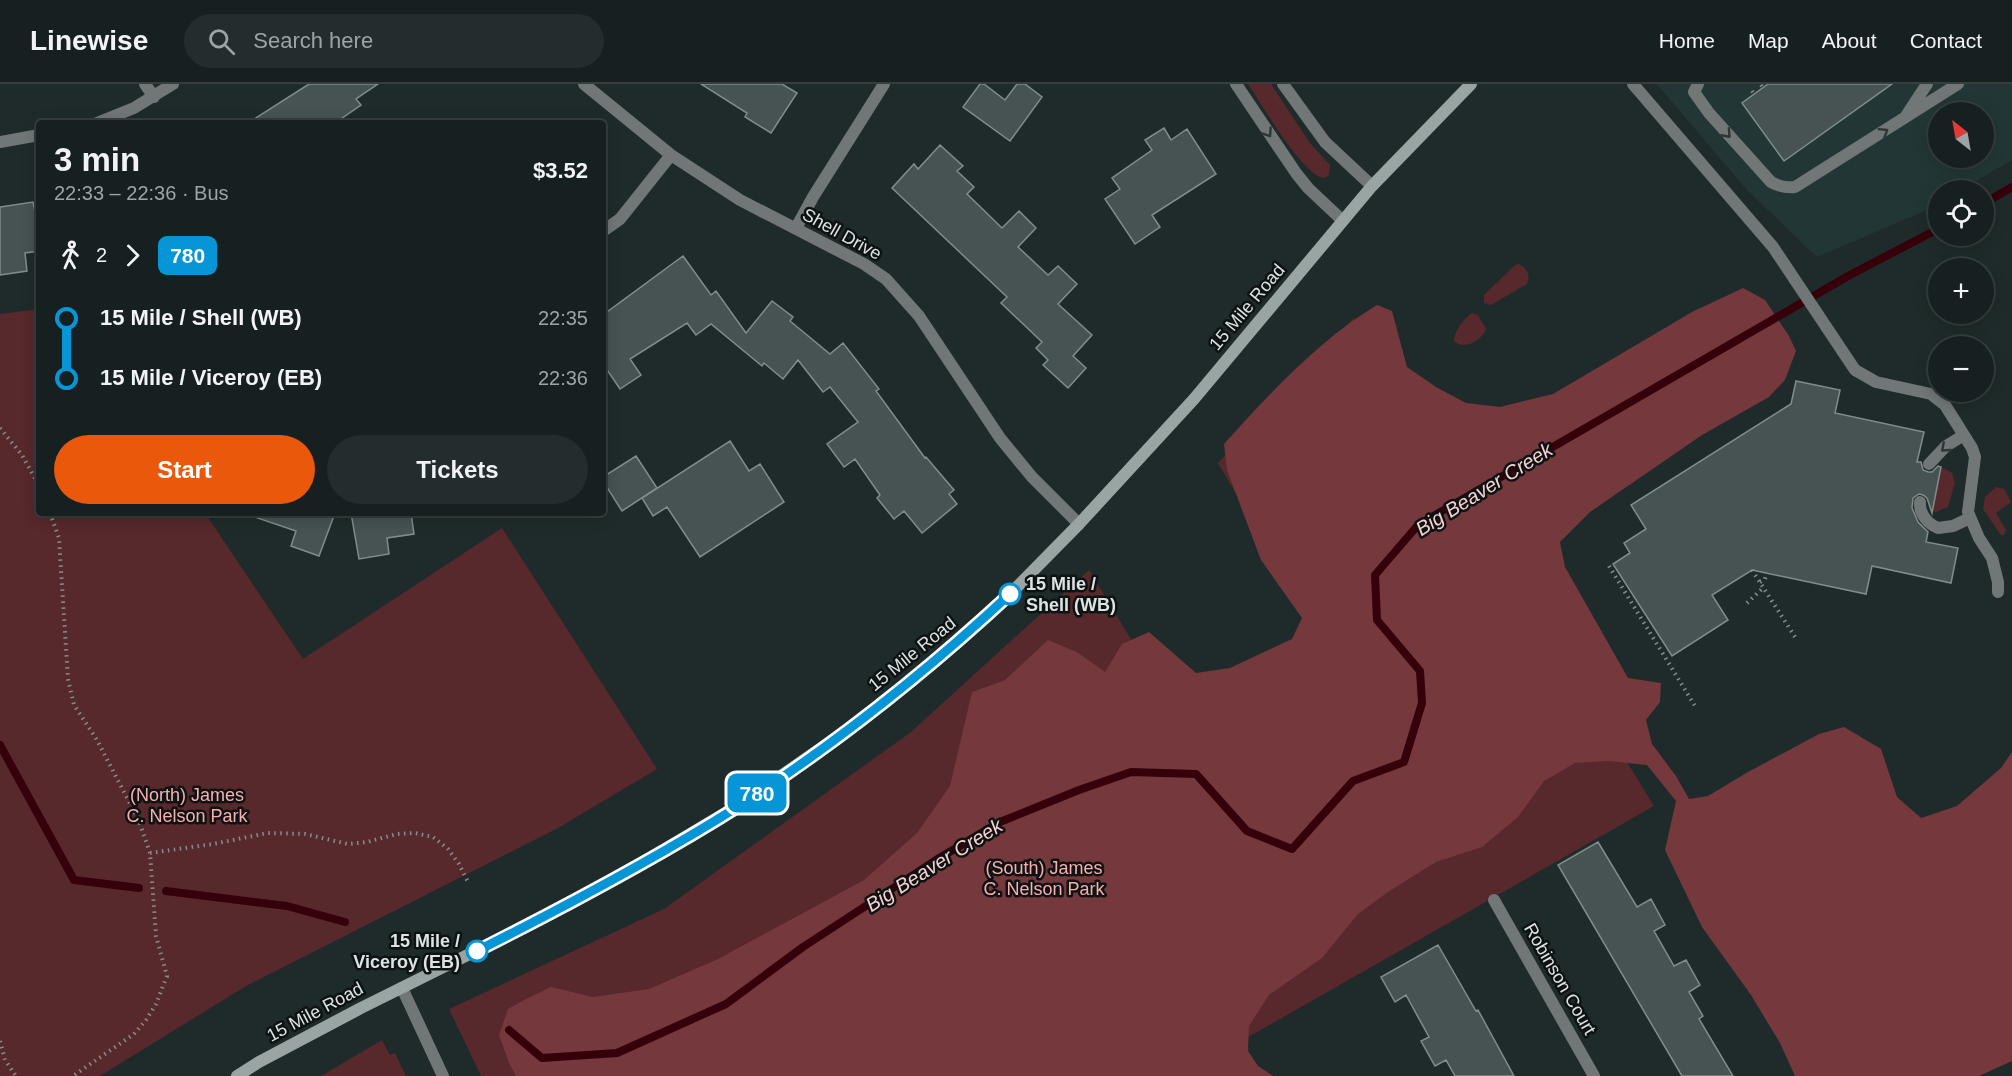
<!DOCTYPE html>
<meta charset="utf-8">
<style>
body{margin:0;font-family:Arial,sans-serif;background:#242d2d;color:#f1f3f6;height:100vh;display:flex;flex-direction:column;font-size:22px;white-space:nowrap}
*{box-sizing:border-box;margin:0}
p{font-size:20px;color:#9ea3a5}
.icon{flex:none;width:33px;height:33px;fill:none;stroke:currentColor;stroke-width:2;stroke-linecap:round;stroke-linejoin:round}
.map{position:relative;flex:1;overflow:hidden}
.side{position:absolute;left:36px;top:36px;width:570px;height:396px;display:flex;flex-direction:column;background:#172020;border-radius:6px;box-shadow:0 3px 15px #0003,0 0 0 2px #363e3e}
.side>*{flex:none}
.badge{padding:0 12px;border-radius:9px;font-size:21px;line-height:39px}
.needle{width:39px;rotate:329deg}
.tools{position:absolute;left:1928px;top:18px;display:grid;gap:12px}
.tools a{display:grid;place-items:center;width:66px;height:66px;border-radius:50%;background:#172020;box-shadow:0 3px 15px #0003,0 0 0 2px #363e3e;font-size:30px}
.map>.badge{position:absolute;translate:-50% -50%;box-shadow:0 0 0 3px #fff}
.legs{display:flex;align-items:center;gap:9px;height:66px;padding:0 18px;font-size:20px}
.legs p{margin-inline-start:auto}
.head{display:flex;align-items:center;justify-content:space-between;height:102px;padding:0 18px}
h1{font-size:33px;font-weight:700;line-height:45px}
.primary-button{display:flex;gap:12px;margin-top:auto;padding:12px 18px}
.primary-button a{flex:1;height:69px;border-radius:36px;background:#ea580c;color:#fff;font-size:24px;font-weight:700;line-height:69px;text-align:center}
.primary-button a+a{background:#242d2d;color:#f1f3f6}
ul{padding:0 18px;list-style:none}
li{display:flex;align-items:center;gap:21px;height:60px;font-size:22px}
li i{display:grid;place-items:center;width:9px;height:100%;margin:0 8px;background:currentColor}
li i::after{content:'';width:15px;height:15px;margin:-8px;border:4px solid;border-radius:50%;background:#172020}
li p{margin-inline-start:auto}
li:first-child i{background:linear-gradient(#0000 50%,currentColor 0)}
li:last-child i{background:linear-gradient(currentColor 50%,#0000 0)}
header{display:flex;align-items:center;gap:36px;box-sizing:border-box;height:84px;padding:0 30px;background:#172020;border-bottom:2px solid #363e3e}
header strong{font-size:28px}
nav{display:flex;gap:33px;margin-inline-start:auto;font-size:21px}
.search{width:420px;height:54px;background:#242d2d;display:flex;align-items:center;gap:15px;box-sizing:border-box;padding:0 21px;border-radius:33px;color:#9ea3a5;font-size:22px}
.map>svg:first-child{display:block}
.built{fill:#223735;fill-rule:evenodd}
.green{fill:#57282c}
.forest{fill:#74383d}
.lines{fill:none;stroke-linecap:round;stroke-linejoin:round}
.stream{stroke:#35000a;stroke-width:8}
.building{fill:#465352;stroke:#7f8e8c;stroke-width:1.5}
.path{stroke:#858e8e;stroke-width:4;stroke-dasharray:1.5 4.5;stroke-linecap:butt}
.lane{stroke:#717776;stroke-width:12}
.street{stroke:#717776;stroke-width:12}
.secondary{stroke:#9aa4a3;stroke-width:12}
.oneway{stroke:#303635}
.line-1-casing{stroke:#fff;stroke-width:14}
.line-1{stroke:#0696d7;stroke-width:9}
.stop-1-dot{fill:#fff;stroke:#0696d7;stroke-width:3}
.labels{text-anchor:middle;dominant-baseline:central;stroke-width:5;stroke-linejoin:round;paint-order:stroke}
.street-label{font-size:18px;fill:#dce3e3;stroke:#0d1312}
.stop-label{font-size:18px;font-weight:bold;fill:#dce3e3;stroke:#0d1312;text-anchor:start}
.park-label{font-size:18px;fill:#faadb0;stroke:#0d1312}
.water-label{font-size:20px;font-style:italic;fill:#fbd2d3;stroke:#0d1312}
</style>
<header>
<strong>Linewise</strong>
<div class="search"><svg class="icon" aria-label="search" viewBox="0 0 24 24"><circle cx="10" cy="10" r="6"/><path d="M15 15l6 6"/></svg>Search here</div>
<nav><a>Home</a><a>Map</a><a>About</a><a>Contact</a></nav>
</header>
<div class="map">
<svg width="2012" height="992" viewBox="0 0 2012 992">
<rect width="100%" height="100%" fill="#1f2b2a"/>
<path class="built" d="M 1657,0 L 2012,0 L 2012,76 L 1961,106 L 1938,106 L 1938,120 L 1936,122 L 1817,173 L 1747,106 ZM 1938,28 L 1983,28 L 1983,74 L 1938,74 Z"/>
<path class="green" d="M 1248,0 L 1271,0 L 1310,59 L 1330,81 L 1329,91 L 1324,94 C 1303,92 1261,19 1248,0 Z
M 1518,180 C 1527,183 1531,192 1527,200 L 1491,221 L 1484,219 L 1484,211 L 1514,182 Z
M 39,225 L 39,429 L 205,429 L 303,575 L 502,444 L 657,685 L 558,744 L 246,902 L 100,992 L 0,992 L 0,230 Z
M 1472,229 L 1478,231 L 1486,245 C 1482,257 1463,267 1454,257 C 1454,248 1464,234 1472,229 Z
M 1354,234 L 1654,722 L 1180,992 L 481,992 L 449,925 L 664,825 L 911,648 L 1089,486 L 1247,746 L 1382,657 L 1218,379 Z
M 1941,383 L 1952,389 L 1955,399 L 1948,423 L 1936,428 L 1929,426 L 1929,420 L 1933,421 Z
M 1996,403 L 2004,405 L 2011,418 L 1996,429 L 2006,446 L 2004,451 L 2001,451 L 1983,425 L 1985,413 Z
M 382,956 L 390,971 L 395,969 L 406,992 L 321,992 Z"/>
<path class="forest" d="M 1743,204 L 1765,216 L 1789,252 L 1796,267 L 1785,296 L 1769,313 L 1702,351 L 1590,428 L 1560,458 L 1565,483 L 1628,594 L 1661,599 L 1660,618 L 1646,636 L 1652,660 L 1676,692 L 1689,715 L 1708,712 L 1748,688 L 1819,650 L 1844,643 L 1881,665 L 1897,713 L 1921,734 L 1957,722 L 2001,684 L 2012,668 L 2012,977 L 1979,992 L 1795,992 L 1780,959 L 1751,911 L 1702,843 L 1665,766 L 1676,717 L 1647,681 L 1608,677 L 1575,679 L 1544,697 L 1518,733 L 1482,763 L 1436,778 L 1388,808 L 1358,830 L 1322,874 L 1269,911 L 1249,942 L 1248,967 L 1258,982 L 1273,992 L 516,992 L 509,979 L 499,951 L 508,925 L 526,915 L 551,903 L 593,913 L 649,905 L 718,875 L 864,796 L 917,749 L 950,702 L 972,608 L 1005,596 L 1048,556 L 1077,568 L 1105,588 L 1122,560 L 1149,548 L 1196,589 L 1230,584 L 1292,555 L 1302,534 L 1261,476 L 1227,386 L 1224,360 C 1268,311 1320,255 1377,221 L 1392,227 L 1407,283 L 1436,303 L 1466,319 L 1500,323 L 1553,310 L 1692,228 Z"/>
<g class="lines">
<path class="stream" d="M 1983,120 L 2012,103
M 0,661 L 74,796 L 139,804
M 166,807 L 287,822 L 345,838
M 509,946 L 542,974 L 617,969 L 726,920 L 803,863 L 936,776 L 1000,738 L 1079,706 L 1131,688 L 1196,690 L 1247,747 L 1292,765 L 1353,697 L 1404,678 L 1422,619 L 1420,587 L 1377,536 L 1375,491 L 1418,441 L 1848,192 L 1938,145"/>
</g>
<path class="building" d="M 309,0 L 378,0 L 356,15 L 361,21 L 335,39 L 248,39 Z
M 701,0 L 782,0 L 797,9 L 771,49 L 745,33 L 747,29 Z
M 980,0 L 984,0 L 1005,16 L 1017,0 L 1025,0 L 1042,13 L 1010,57 L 963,23 Z
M 1768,0 L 1892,0 L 1784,77 L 1742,19 Z
M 1164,44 L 1171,56 L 1187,45 L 1216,90 L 1152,131 L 1160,143 L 1135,160 L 1105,115 L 1120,105 L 1112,94 L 1152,66 L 1145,56 Z
M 940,61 L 963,82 L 957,87 L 974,103 L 967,110 L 1002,144 L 1019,127 L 1036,144 L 1018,163 L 1048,191 L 1058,182 L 1077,200 L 1058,220 L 1092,251 L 1073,272 L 1086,284 L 1068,304 L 1043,281 L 1048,276 L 1036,264 L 1042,258 L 1001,219 L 1007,213 L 892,104 L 914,80 L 918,85 Z
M 33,118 L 35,128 L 39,127 L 39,167 L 25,169 L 27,187 L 0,191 L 0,123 Z
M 683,172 L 711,211 L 716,207 L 746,249 L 772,217 L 793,233 L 790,237 L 830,270 L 843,259 L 879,305 L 876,307 L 925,374 L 926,373 L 954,406 L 949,410 L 957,420 L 922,449 L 904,427 L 894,435 L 877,414 L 880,411 L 855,375 L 844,383 L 827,360 L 858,338 L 830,303 L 823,308 L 798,276 L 783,295 L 764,279 L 762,282 L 711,240 L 696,251 L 687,239 L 630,275 L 641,291 L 620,305 L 603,280 L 603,231 Z
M 1796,297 L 1840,306 L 1835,329 L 1924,348 L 1917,378 L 1921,378 L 1923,386 L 1928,388 L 1932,388 L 1938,382 L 1941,383 L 1932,429 L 1927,414 L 1923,411 L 1919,410 L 1913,414 L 1912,424 L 1918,438 L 1928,448 L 1926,458 L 1958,464 L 1951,499 L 1872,482 L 1866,510 L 1752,486 L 1712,511 L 1728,536 L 1672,572 L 1613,480 L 1630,469 L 1624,459 L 1646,445 L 1631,421 L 1791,320 Z
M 730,357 L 749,387 L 760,380 L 784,418 L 700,473 L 667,423 L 653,432 L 642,414 Z
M 636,372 L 657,404 L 622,427 L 603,397 L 603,393 Z
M 253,429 L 335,429 L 319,472 L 291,462 L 296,447 L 252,432 Z
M 351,429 L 411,429 L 414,450 L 387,454 L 389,470 L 359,475 Z
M 1598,758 L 1637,823 L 1651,815 L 1665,841 L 1654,847 L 1674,882 L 1686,876 L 1700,901 L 1689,908 L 1703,932 L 1699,935 L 1733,992 L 1682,992 L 1558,781 Z
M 1438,861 L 1476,927 L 1478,926 L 1514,992 L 1455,992 L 1446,976 L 1435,982 L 1421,957 L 1429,953 L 1406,911 L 1395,918 L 1381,893 Z"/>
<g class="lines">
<path class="path" d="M 1761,1 L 1763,4
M 1752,7 L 1754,10
M 0,344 L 22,371 L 39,402
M 50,429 L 59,454 L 68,595 L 74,621 L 97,656 L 139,737 L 150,769 L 156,852 L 167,892 L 156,920 L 146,936 L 134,950 L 73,992
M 1609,482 L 1695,622
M 1752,486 L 1797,556
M 1760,498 L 1765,495 L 1767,489
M 1747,519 L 1763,504
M 150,769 L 213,760 L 268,749 L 305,750 L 348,760 L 367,758 L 397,750 L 415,749 L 433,753 L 448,765 L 459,780 L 468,798
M 0,957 L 5,976 L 16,992"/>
<path class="lane" d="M 1633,0 L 1773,163 L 1855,286 L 1876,298 L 1931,310 L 1945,321 L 1972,364 L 1975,373 L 1968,428 L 1979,454 L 1992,474 L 1998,498 L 1998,508
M 1698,0 L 1694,8 L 1709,29 L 1771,98 C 1780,103 1786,104 1795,103 L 1958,0
M 1906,32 L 1927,0
M 1929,380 L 1946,362 L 1964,351
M 1920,418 C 1919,430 1928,440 1938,444 L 1953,442 L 1970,434"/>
<path class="street" d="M 145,0 L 154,13
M 584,0 L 671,71 L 740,116 L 864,180 L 886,195 L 919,232 L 1000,354 L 1032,393 L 1079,440
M 1236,0 L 1296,89 L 1308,104 L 1342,136
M 1283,0 L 1325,58 L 1372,102
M 97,39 L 134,24 L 173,0
M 0,58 L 39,51
M 796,144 L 813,113 L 884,0
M 603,147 L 620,135 L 671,71
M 1494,816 L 1594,992
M 402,904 L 443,992"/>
<path class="secondary" d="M 237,992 L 259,978 L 361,924 L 566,822 L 650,774 L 739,721 L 843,649 L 925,585 L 1014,506 L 1079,440 L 1194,315 L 1372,102 L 1471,0"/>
</g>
<defs><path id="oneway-chevron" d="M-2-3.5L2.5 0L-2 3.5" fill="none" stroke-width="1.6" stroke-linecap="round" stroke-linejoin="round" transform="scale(1.5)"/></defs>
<g class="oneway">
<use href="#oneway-chevron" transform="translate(1884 48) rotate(-32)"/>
<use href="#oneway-chevron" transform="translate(1268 49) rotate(56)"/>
<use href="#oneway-chevron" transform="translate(1727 50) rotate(48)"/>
<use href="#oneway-chevron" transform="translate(1945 364) rotate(139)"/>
</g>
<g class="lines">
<g class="line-1-casing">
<path id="line-1" d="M 477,867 C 566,822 655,775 739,722 C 835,660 926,588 1010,510"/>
</g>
<use href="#line-1" class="line-1"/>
</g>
<g class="stop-1-dot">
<circle cx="1010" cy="510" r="10"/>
<circle cx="477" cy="867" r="10"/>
</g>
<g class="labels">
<g class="street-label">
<text transform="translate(842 150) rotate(29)">Shell Drive</text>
<text transform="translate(1247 223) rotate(-50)">15 Mile Road</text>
<text transform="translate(912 570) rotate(-39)">15 Mile Road</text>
<text transform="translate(1560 895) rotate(60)">Robinson Court</text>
<text transform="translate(315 928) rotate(-28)">15 Mile Road</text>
</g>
<g class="stop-label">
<text x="1026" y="500">15 Mile /<tspan x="1026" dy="21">Shell (WB)</tspan></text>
<text x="460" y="857" text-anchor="end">15 Mile /<tspan x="460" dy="21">Viceroy (EB)</tspan></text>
</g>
<g class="park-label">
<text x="187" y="711">(North) James<tspan x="187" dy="21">C. Nelson Park</tspan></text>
<text x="1044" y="784">(South) James<tspan x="1044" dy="21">C. Nelson Park</tspan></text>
</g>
<g class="water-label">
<text transform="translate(1484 405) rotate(-32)">Big Beaver Creek</text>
<text transform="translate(934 781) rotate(-32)">Big Beaver Creek</text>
</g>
</g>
</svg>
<div class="tools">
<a><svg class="needle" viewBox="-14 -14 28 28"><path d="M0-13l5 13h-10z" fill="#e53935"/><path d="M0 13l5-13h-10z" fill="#9ea3a5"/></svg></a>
<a><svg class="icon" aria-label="locate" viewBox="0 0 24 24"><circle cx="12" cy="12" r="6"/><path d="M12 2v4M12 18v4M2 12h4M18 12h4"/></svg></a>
<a>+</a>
<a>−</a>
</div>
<b class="badge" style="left:757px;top:709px;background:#0696d7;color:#fff">780</b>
<section class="side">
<div class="head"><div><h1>3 min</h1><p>22:33 – 22:36 · Bus</p></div><b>$3.52</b></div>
<div class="legs"><svg class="icon" aria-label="walk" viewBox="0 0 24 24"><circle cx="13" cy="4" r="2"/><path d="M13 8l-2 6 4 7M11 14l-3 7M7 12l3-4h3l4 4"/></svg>2<svg class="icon" aria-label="forward" viewBox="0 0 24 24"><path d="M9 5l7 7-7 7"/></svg><b class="badge" style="background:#0696d7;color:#fff">780</b></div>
<ul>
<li><i style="color:#0696d7"></i><b>15 Mile / Shell (WB)</b><p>22:35</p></li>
<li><i style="color:#0696d7"></i><b>15 Mile / Viceroy (EB)</b><p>22:36</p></li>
</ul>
<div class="primary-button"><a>Start</a><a>Tickets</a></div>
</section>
</div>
